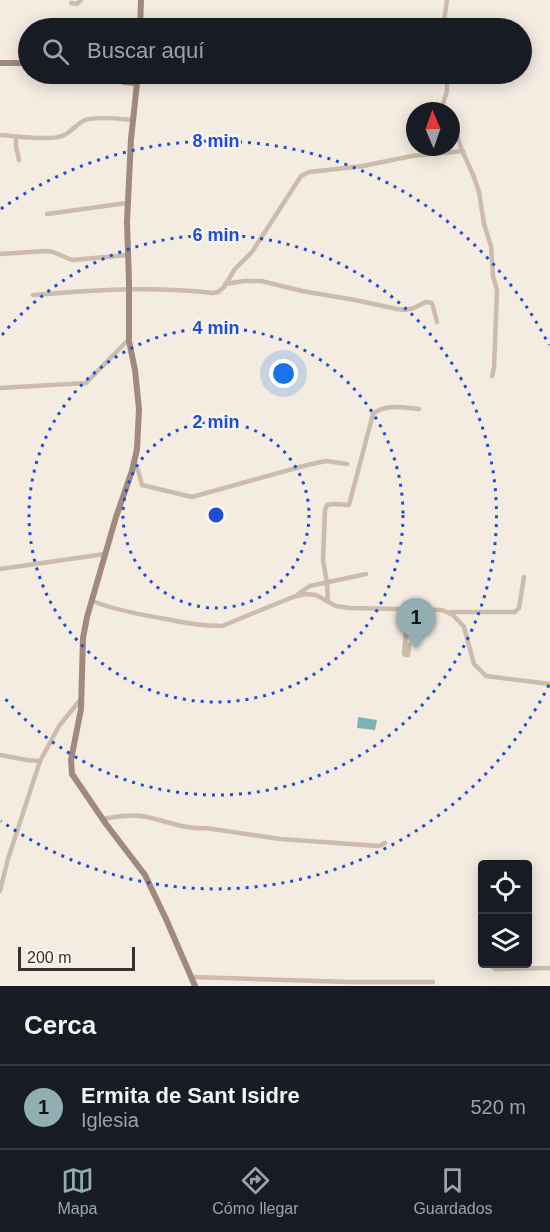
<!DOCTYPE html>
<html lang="es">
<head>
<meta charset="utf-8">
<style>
  body { margin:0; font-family:Arial,sans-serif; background:#20242c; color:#f1f3f6 }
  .controls { position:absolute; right:18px; bottom:18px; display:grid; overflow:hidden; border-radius:6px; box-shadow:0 3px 15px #0003 }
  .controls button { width:54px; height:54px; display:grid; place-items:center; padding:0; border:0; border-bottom:2px solid #363941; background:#171b24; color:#f1f3f6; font:30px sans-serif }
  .compass { position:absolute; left:406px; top:102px; width:54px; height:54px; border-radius:50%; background:#171b24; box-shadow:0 3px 15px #0003; rotate:358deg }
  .scale { position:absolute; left:18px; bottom:15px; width:117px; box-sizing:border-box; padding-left:6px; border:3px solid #3b302b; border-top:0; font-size:16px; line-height:21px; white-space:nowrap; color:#3b302b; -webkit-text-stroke:4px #fbf5ee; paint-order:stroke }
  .you { position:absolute; left:284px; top:374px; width:21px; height:21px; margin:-15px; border:4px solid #fff; border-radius:50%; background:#1a73e8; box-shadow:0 0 0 9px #1a73e833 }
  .badge { display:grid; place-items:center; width:39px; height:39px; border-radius:50%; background:#92aeb2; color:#111; font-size:20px; font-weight:700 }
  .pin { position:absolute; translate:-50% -50px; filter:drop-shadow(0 2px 3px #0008) }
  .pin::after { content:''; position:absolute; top:32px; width:21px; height:18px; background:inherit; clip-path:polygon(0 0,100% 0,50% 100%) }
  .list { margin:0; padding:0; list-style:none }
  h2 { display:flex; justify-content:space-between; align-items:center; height:78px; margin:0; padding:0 24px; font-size:26px }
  h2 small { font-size:20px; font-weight:400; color:#9ea1a6 }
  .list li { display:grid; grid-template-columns:39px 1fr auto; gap:18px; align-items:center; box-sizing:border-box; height:84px; padding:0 24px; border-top:2px solid #363941 }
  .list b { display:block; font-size:22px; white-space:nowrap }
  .list p { margin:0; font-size:20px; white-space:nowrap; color:#9ea1a6 }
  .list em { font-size:20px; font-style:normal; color:#9ea1a6 }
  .icon { flex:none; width:33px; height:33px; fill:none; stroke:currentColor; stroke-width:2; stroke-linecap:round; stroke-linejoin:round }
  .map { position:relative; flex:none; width:550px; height:986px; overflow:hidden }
  .search { position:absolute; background:#171b24; box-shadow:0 3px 15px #0003; left:18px; right:18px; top:18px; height:66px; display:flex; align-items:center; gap:15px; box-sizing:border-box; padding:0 21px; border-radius:33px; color:#9ea1a6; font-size:22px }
  .sheet { height:162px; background:#171b24 }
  nav { display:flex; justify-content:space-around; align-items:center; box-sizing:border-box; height:84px; border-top:2px solid #363941; background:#171b24; font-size:16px; color:#9ea1a6 }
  nav a { display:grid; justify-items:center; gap:3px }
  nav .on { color:#92aeb2 }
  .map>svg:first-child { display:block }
</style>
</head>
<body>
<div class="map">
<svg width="550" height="986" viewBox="0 0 550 986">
  <rect width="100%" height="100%" fill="#f4ebe1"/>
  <!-- water -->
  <polygon fill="#7fb0b2" points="358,717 377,720 375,730 357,728"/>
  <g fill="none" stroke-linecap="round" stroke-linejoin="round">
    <!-- minor -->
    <g stroke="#cdbbac" stroke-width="4.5">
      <polyline points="71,3 77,4 81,0"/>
      <polyline points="443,28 447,0"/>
      <polyline points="444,111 443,104 447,91 447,74"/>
      <polyline points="451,122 457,135 461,148 474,177 479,192 484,224 491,246 493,276 497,290 494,368 492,376"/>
      <path d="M0,135c14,1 50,6 62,1 9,-3 15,-13 23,-16 10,-4 36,-1 48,0"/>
      <polyline points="16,136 16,146 19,160"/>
      <polyline points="47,214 127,203"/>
      <polyline points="0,254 46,251 53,252 72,260 128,255"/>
      <polyline points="225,284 244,281 261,281 302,291 355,300 397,309 405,310 414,308 426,302 432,303 437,322"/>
      <path d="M33,295c60,-5 120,-9 179,-2l6,-1 6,-5 11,-18 17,-17 49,-76 8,-4 54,-6 49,-10 51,-5"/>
      <polyline points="0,388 86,383 129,339"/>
      <polyline points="133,467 138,470 142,485 192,497 307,465 326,461 347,464"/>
      <polyline points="0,569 105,554"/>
      <polyline points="298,594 310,586 366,574"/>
      <path d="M92,601c24,9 49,14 74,18 18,4 37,7 56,7l71,-29 13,-3 10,1 20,11 14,2 92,2 11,5 11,12 10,37 12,12 64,8"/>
      <path d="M328,602l-1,-19 -4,-23 2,-50 2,-5 6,-1 16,1 24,-91c13,-11 30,-6 46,-5"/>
      <polyline points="450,612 515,612 519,608 524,577"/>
      <polyline points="405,645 409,645 408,655 405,655 404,653 408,609"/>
      <polyline points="0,755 27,760 40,761"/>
      <path d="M103,819c13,-2 25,-5 38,-3 22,3 42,14 65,12l74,11 99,7 6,-3"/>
      <polyline points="0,891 8,859 40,761 59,726 81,699"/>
      <polyline points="480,928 482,937"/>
      <polyline points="490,964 495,969 550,968"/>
      <polyline points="192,977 350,982 433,982"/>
    </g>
    <!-- secondary -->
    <g stroke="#a18a7d" stroke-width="6">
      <polyline points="140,28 141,0"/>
      <polyline points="0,63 28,63"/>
      <polyline points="92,74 125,82 137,83"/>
      <polyline points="138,74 131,139 127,222 129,281 129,341 135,370 139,409 137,449 132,471 116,517 87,617 83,638 81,709 71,760 72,774 106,824 145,875 166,919 195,986"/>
    </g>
  </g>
  <!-- distance rings -->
  <g fill="none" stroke="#1d4ed8" stroke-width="3" stroke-dasharray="3 6">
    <circle cx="216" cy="515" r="93"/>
    <circle cx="216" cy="515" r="187"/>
    <path d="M2 335A280 280 0 1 1 2 695"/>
    <path d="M549 685A374 374 0 0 1 1 821M1 209A374 374 0 0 1 549 345"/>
  </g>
  <circle cx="216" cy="515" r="9" fill="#1d4ed8" stroke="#fbf5ee" stroke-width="3"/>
  <g font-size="18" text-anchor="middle" font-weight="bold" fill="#1d4ed8" stroke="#fbf5ee" stroke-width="5" stroke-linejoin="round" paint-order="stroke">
    <text x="216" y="147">8 min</text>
    <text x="216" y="241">6 min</text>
    <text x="216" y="334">4 min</text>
    <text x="216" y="428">2 min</text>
  </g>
</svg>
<div class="controls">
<button><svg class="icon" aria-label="locate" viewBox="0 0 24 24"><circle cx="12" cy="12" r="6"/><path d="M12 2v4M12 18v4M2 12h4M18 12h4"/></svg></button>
<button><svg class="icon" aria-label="layers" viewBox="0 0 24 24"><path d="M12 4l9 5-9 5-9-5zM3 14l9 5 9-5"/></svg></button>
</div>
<svg class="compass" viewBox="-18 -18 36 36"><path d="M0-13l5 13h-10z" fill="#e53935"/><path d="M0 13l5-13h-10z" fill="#9ea1a6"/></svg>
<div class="scale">200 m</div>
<div class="you"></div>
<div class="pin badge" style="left:416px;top:648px">1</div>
<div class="search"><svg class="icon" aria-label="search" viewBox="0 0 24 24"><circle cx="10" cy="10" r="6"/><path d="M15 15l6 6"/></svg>Buscar aquí</div>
</div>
<section class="sheet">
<h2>Cerca<small></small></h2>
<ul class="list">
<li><span class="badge">1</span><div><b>Ermita de Sant Isidre</b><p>Iglesia</p></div><em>520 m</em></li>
</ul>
</section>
<nav>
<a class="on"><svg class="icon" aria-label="map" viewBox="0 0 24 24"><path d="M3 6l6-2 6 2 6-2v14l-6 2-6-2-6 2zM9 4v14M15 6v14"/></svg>Mapa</a>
<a><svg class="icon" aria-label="directions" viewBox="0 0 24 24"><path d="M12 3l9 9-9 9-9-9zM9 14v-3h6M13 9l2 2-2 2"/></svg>Cómo llegar</a>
<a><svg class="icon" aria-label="saved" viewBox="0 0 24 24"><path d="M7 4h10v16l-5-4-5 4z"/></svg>Guardados</a>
</nav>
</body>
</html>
